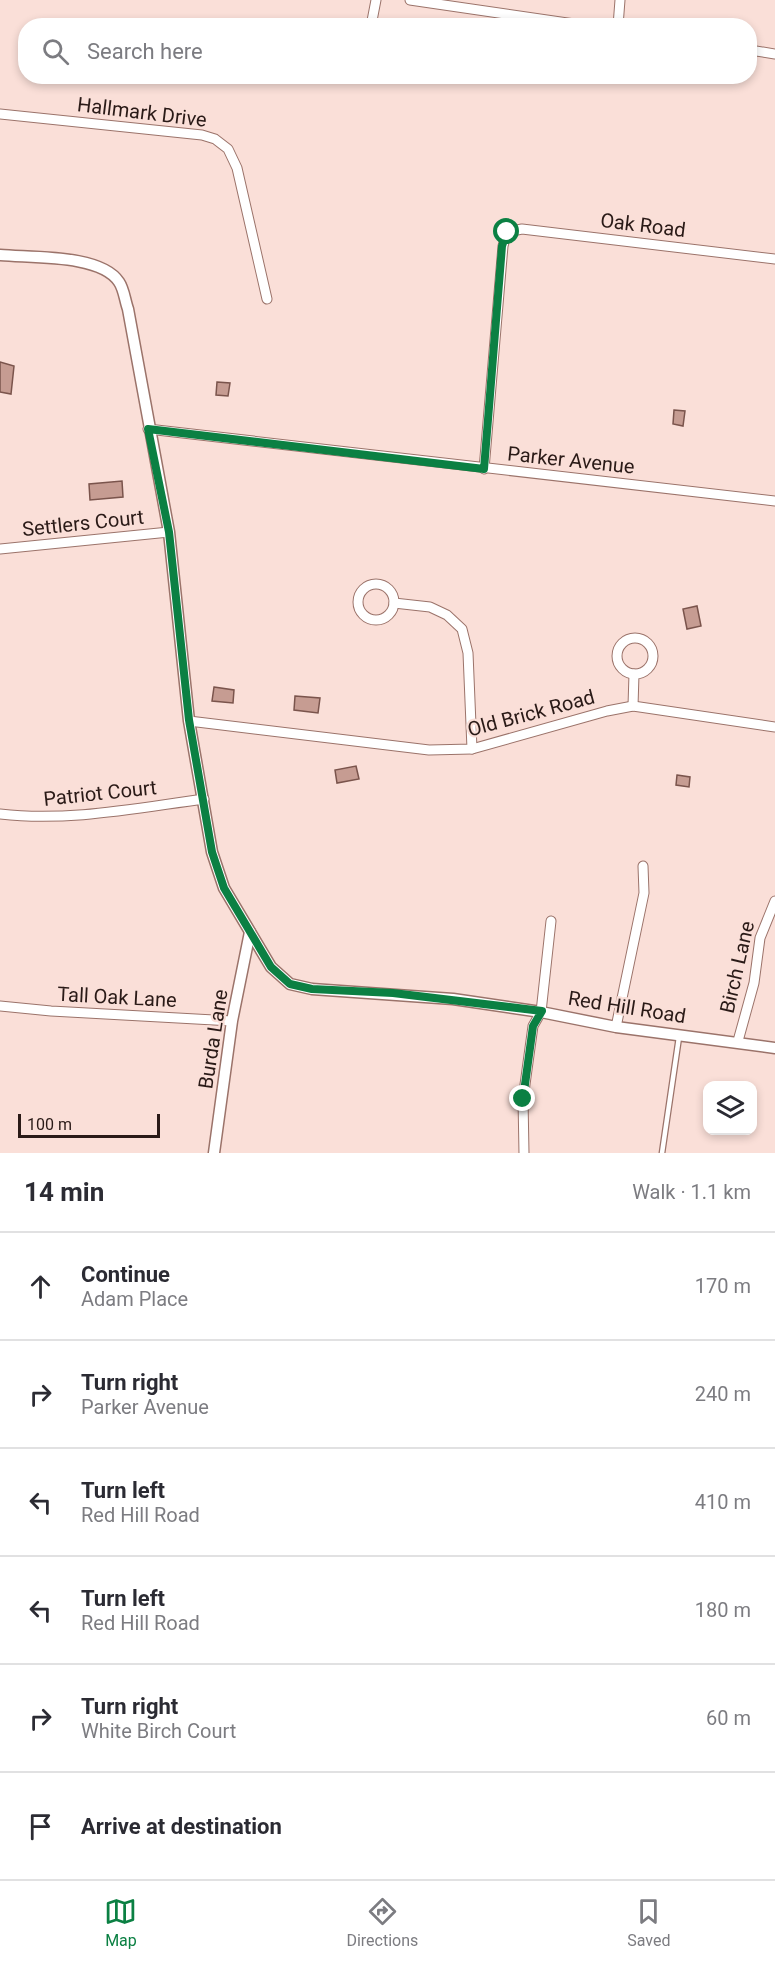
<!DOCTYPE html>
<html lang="en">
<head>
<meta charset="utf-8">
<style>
  body { margin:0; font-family:Roboto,sans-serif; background:#f7f7f7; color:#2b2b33 }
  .controls { position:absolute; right:18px; bottom:18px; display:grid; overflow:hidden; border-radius:12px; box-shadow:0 3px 9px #0003 }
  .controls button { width:54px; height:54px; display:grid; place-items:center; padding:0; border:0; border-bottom:2px solid #e1e1e2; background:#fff; color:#2b2b33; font:30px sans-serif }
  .scale { position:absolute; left:18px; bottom:15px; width:142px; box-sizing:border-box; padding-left:6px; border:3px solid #2a1a17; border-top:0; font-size:16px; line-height:21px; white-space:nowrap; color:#2a1a17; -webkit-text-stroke:4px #fadfd8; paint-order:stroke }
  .stop { position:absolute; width:18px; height:18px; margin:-14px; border:4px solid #0b8043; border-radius:50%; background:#fff }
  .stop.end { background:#0b8043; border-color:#fff; box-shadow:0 2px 6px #0008 }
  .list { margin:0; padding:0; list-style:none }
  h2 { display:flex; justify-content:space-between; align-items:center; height:78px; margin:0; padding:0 24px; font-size:26px }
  h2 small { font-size:20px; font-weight:400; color:#7c7c81 }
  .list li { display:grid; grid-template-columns:39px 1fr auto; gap:18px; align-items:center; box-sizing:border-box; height:108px; padding:0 24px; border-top:2px solid #e1e1e2 }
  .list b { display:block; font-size:22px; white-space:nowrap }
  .list p { margin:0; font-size:20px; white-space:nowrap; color:#7c7c81 }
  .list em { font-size:20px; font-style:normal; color:#7c7c81 }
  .icon { flex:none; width:33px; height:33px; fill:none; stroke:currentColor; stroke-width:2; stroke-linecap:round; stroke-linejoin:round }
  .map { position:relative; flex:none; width:775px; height:1153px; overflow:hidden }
  .search { position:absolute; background:#fff; box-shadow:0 3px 9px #0003; left:18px; right:18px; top:18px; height:66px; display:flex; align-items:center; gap:15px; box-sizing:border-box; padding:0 21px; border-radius:24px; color:#7c7c81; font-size:22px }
  .sheet { height:726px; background:#fff }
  nav { display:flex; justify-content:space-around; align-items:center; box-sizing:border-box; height:84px; border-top:2px solid #e1e1e2; background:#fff; font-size:16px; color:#7c7c81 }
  nav a { display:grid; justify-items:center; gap:3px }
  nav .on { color:#0b8043 }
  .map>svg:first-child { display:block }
</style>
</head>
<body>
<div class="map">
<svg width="775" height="1153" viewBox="0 0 775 1153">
  <rect width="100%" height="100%" fill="#fadfd8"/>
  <!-- building -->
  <g fill="#c69c92" stroke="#7a544c" stroke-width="1.5">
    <polygon points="0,362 14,366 11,394 0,392"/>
    <polygon points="217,382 230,383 228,396 216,395"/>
    <polygon points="674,410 685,411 683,426 673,424"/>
    <polygon points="122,481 123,497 90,500 89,484"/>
    <polygon points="697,606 701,626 687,629 683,609"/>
    <polygon points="214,687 234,690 233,703 212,701"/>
    <polygon points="295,696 320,698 318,713 294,710"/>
    <polygon points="356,766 359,779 337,783 335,770"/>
    <polygon points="677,775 690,777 689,787 676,785"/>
  </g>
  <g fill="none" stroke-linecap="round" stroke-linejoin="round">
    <!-- service casing -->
    <g stroke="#9b736a" stroke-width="7">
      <polyline id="service" points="662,1153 679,1037"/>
    </g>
    <!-- minor casing -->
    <g stroke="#9b736a" stroke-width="11">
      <g id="minor">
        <polyline points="410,0 588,26"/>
        <polyline points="371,26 376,0"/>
        <polyline points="618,26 620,0"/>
        <polyline points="750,50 775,54"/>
        <polyline points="0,114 202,135 215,139 228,149 237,168 267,299"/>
        <polyline points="148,429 775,501"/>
        <polyline points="484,469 503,246 507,232 522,229 775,259"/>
        <polyline points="0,549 169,532"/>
        <circle cx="376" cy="602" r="18"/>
        <polyline points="394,603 430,607 447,615 462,629 468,653 472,749"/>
        <circle cx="635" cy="656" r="18"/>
        <polyline points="633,706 634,674"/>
        <polyline points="189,721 429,750 472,749 607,711 633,706 775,727"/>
        <path d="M0,814c68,8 136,-6 204,-15"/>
        <polyline points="0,1006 51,1011 232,1021"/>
        <polyline points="616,1027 644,893 643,866"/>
        <polyline points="738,1041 754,983 760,938 775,901"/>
        <polyline points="524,1153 523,1099 533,1026 541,1012 551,921"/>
      </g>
    </g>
    <!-- tertiary casing -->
    <g stroke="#9b736a" stroke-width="13">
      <g id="tertiary">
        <path d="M0,255c31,3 101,-1 119,27 5,7 6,19 9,27l41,223 20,189 23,131 12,36 47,79 19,17 22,5 141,10 88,13 75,15 159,21"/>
        <polyline points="214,1153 232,1021 250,932"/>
      </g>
    </g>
    <!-- service -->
    <use href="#service" stroke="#fff" stroke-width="4.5"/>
    <!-- minor -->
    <use href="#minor" stroke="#fff" stroke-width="9"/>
    <!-- tertiary -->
    <use href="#tertiary" stroke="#fff" stroke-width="10"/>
  </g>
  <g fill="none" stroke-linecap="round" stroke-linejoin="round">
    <!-- route -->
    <polyline stroke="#0b8043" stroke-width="8" points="507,232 502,246 484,469 148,429 169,532 189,720 212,852 224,888 271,967 290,984 312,989 393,993 542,1011 533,1026 523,1099"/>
  </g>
  <g text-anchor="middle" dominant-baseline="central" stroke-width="4.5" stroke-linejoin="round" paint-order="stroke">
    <!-- street labels -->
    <g font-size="20" fill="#2a1a17" stroke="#fadfd8">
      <text transform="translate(142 112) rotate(7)">Hallmark Drive</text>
      <text transform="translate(643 225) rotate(7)">Oak Road</text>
      <text transform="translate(571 460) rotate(6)">Parker Avenue</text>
      <text transform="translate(83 523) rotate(-6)">Settlers Court</text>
      <text transform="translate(531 713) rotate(-15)">Old Brick Road</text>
      <text transform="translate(100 793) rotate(-6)">Patriot Court</text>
      <text transform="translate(737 967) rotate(-77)">Birch Lane</text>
      <text transform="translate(117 997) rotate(3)">Tall Oak Lane</text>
      <text transform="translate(627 1007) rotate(9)">Red Hill Road</text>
      <text transform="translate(213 1039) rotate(-81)">Burda Lane</text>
    </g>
  </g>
</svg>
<div class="controls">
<button><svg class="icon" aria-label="layers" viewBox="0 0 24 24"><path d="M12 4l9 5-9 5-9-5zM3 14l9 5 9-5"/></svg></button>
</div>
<div class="scale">100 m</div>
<div class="stop" style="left:507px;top:232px"></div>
<div class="stop end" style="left:523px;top:1099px"></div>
<div class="search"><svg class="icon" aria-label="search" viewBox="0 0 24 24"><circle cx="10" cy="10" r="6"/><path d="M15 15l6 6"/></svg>Search here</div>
</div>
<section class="sheet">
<h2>14 min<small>Walk · 1.1 km</small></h2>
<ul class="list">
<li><svg class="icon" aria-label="ahead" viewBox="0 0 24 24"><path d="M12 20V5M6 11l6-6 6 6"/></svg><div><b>Continue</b><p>Adam Place</p></div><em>170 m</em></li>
<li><svg class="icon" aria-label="right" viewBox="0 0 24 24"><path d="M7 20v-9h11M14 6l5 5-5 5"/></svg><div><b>Turn right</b><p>Parker Avenue</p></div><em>240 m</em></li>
<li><svg class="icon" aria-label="left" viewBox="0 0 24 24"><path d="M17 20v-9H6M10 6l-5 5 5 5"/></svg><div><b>Turn left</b><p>Red Hill Road</p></div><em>410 m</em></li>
<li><svg class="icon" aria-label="left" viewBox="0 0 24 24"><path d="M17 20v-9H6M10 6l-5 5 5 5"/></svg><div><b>Turn left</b><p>Red Hill Road</p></div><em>180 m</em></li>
<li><svg class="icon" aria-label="right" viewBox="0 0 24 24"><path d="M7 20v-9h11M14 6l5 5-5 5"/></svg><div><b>Turn right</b><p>White Birch Court</p></div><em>60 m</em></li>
<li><svg class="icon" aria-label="arrive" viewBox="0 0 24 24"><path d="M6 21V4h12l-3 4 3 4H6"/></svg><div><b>Arrive at destination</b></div></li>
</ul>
</section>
<nav>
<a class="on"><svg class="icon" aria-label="map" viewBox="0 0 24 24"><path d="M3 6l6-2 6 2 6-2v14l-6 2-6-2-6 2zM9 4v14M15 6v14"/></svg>Map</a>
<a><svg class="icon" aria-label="directions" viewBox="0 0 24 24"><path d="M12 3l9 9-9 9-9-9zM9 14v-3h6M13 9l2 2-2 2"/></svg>Directions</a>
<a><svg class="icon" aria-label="saved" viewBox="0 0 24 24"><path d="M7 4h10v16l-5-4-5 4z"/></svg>Saved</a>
</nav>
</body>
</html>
